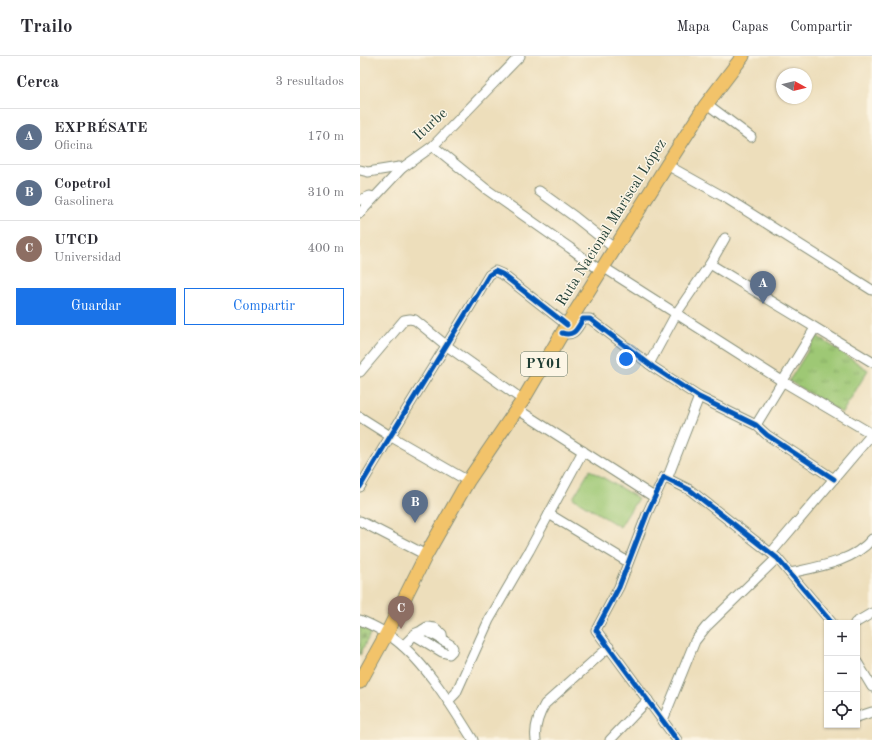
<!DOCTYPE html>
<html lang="es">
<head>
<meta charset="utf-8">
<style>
  body { margin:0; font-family:"Old Standard TT",serif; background:#f7f7f7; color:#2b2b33 }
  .controls { position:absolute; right:12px; bottom:12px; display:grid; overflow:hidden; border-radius:0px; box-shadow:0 1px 3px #0004 }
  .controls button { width:36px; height:36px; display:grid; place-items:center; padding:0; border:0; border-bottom:1px solid #e1e1e2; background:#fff; color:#2b2b33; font:20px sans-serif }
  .compass { position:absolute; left:416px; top:12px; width:36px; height:36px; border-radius:50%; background:#fff; box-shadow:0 1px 3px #0004; rotate:98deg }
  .you { position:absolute; left:266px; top:303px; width:14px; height:14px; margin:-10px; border:3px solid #fff; border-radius:50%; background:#1a73e8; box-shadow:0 0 0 6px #1a73e833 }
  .badge { display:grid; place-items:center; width:26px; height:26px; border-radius:50%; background:#1a73e8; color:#fff; font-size:13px; font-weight:700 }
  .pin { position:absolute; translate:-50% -33px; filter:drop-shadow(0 1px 2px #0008) }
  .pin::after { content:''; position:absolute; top:21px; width:14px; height:12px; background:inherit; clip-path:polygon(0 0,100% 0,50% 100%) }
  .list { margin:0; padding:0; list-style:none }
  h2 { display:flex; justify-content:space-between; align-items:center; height:52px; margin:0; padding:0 16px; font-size:17px }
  h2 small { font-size:13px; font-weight:400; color:#7c7c81 }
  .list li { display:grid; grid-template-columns:26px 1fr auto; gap:12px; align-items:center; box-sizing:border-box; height:56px; padding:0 16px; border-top:1px solid #e1e1e2 }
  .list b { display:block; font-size:15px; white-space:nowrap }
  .list p { margin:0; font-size:13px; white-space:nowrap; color:#7c7c81 }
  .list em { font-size:13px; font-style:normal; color:#7c7c81 }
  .actions { display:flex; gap:8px; padding:12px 16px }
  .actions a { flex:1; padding:9px 0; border:1px solid #1a73e8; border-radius:0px; text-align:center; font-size:14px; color:#1a73e8 }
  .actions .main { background:#1a73e8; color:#fff }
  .icon { flex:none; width:22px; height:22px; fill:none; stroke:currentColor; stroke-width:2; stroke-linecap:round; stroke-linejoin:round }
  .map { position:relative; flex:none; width:512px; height:684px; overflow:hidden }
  header { display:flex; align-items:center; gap:24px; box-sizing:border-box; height:56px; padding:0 20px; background:#fff; border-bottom:1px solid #e1e1e2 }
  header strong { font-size:19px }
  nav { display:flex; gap:22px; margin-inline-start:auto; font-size:14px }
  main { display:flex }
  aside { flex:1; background:#fff }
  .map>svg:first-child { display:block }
</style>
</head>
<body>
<header>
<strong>Trailo</strong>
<nav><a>Mapa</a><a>Capas</a><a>Compartir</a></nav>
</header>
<main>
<aside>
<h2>Cerca<small>3 resultados</small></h2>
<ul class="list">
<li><span class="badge" style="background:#5c6f8a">A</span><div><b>EXPRÉSATE</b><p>Oficina</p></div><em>170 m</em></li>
<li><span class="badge" style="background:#5c6f8a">B</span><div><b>Copetrol</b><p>Gasolinera</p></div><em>310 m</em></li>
<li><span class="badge" style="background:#8d6e63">C</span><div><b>UTCD</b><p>Universidad</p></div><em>400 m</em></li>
</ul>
<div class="actions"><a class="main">Guardar</a><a>Compartir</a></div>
</aside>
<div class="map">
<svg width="512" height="684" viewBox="0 0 512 684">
  <defs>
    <pattern id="grass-tufts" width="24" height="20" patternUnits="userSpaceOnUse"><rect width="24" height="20" fill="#9ec874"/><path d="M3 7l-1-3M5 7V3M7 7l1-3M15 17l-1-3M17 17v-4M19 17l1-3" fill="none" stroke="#80a460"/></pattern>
    <pattern id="cemetery-stones" width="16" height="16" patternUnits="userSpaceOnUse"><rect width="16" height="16" fill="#9ec874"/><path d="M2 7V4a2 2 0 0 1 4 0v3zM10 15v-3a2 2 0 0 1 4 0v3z" fill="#80a460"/></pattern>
  </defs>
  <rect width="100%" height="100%" fill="#fcf5e5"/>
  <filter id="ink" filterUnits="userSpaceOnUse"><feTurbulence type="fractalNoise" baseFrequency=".025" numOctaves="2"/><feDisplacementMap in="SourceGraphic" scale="8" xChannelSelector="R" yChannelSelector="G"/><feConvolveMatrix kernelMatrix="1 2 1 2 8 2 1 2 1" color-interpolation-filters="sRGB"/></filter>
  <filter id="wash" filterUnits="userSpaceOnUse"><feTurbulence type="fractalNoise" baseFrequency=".012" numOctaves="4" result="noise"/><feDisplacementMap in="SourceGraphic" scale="16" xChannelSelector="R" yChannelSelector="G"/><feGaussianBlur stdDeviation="0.9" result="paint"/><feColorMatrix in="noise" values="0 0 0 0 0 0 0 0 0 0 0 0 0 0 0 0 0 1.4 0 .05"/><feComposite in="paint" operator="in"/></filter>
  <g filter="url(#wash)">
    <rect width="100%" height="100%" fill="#eddebb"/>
    <!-- grass -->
    <polygon fill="url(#grass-tufts)" stroke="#5e8254" points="457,280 508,314 482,357 429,325"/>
    <!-- cemetery -->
    <polygon fill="url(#cemetery-stones)" stroke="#5e8254" points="0,567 12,574 0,599"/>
    <!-- garden -->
    <polygon fill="#9ec874" stroke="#5e8254" points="230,414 278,442 260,471 213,442"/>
  </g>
  <g filter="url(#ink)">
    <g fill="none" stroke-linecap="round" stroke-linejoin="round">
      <!-- minor casing -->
      <g stroke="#868e78" stroke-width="11">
        <g id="minor">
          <polyline points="347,48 391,81"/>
          <polyline points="73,90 126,133 210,192 241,215"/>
          <polyline points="307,109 366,142 512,234"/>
          <polyline points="0,114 8,116 39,111 42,112"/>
          <polyline points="179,135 215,161 254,192"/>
          <polyline points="0,144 10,140 14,141"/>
          <polyline points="0,157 42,112 73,90 160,0"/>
          <polyline points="350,208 512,306"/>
          <polyline points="243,211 422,325 512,378"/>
          <path d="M202,277c13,4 15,-5 21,-14h7l63,48 46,30 57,28 11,10 67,44"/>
          <polyline points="289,308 316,258 350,208 365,182"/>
          <polyline points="0,316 44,264 50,263 55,264 87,290 163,344"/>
          <polyline points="157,353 294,441"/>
          <polyline points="0,361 30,380 108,425"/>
          <polyline points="396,369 455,272"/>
          <polyline points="307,423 339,341"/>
          <path d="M0,431c42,-72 87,-141 129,-212l6,-4 7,3 65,51"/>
          <polyline points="189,458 268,506"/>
          <polyline points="0,465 66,499"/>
          <polyline points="411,497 512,378"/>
          <path d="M430,517c27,-6 63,-11 82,-34"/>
          <path d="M0,564c9,4 19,8 27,14 34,21 65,72 86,106"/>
          <polyline points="495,567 512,557"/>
          <polyline points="62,574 67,571 75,572 82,578 83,585"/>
          <path d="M43,590l13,-13c11,-6 26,7 35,12l2,3 -1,3 -3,3 -7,-2 -28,-17"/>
          <polyline points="497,606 512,631"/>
          <polyline points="88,645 96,637 129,564 169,495 223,395"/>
          <polyline points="497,661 512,656"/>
          <polyline points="303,664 335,585 346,571 417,502"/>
          <path d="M176,684c-2,-13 2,-24 9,-36l64,-57"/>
          <polyline points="250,684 288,644"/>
          <polyline points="317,684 236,574 259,531 287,458 304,421 330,434 417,502 472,567"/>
        </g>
      </g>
      <!-- highway casing -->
      <g stroke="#868e78" stroke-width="15">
        <polyline id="highway" points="0,626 27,577 66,499 108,425 163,344 207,269 307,109 345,50 383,0"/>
      </g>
      <!-- minor -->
      <use href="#minor" stroke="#fff" stroke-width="9"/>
      <!-- highway -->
      <use href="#highway" stroke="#f2c36a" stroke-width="13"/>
      <!-- cycleway casing -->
      <g stroke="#fcf5e5" stroke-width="8">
        <g id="cycleway">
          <path d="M202,277c13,4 15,-5 21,-14h7l63,48 46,30 57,28 11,10 67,44"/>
          <path d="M0,431c42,-72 87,-141 129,-212l6,-4 7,3 65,51"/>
          <polyline points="317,684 236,574 259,531 287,458 304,421 330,434 417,502 472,567"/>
        </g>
      </g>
      <!-- cycleway -->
      <use href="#cycleway" stroke="#0057b8" stroke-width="5"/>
    </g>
  </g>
  <g text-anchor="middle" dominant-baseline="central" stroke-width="3" stroke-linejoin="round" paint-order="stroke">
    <!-- shield labels -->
    <rect fill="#fcf5e5" stroke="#617469" stroke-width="1" x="161" y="296" width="46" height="24" rx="3"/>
    <g font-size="14" font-weight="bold" fill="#1f3d34">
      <text x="184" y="308">PY01</text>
    </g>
    <!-- street labels -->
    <g font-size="15" fill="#1f3d34" stroke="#fcf5e5">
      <text transform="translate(71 69) rotate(-43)">Iturbe</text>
      <text transform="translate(252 167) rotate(-58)">Ruta Nacional Mariscal López</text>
    </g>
  </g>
</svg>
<div class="controls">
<button>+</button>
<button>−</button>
<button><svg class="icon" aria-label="locate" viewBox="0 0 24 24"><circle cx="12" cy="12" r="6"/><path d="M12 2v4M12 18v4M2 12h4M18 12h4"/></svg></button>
</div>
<svg class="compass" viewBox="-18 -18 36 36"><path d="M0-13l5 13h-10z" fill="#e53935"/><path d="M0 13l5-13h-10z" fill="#7c7c81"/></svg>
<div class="you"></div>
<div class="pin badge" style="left:403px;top:248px;background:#5c6f8a">A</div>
<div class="pin badge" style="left:55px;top:467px;background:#5c6f8a">B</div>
<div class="pin badge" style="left:41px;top:573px;background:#8d6e63">C</div>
</div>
</main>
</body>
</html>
